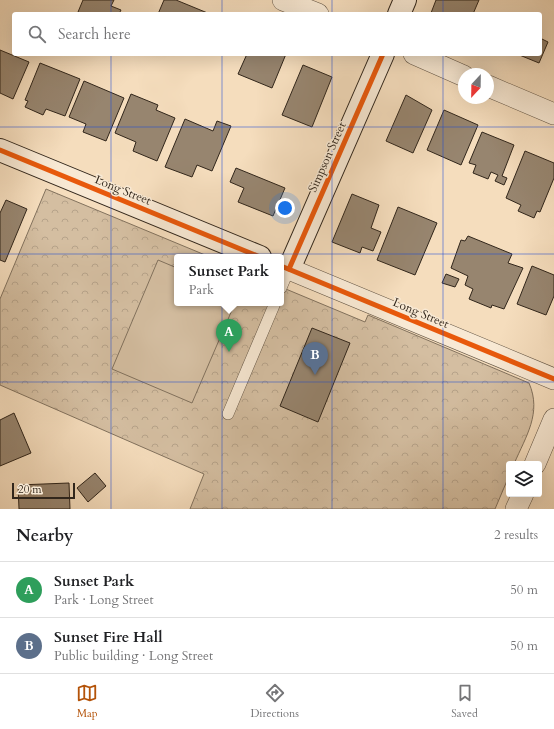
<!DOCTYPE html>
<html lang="en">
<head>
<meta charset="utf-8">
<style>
  body { margin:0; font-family:Cardo,serif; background:#f6f6f6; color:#202124 }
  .controls { position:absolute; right:12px; bottom:12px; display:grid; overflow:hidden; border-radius:4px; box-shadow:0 4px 16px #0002 }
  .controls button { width:36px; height:36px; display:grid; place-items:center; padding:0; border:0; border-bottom:1px solid #e0e0e0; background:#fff; color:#202124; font:20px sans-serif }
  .compass { position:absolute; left:458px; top:68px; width:36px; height:36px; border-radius:50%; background:#fff; box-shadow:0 4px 16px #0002; rotate:202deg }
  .scale { position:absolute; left:12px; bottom:10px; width:63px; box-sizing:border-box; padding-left:4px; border:2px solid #31261b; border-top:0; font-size:11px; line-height:14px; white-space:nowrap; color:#31261b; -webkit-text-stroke:3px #f8e9d4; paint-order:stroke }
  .you { position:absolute; left:285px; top:208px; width:14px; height:14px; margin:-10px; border:3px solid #fff; border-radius:50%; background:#1a73e8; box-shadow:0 0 0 6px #1a73e833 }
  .badge { display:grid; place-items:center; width:26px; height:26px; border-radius:50%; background:#b45309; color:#fff; font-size:13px; font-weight:700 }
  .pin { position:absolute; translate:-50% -33px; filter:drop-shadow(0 1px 2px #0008) }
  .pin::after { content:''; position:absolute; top:21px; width:14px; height:12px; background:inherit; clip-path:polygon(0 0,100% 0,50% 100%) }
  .popup { position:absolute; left:174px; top:254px; width:110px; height:52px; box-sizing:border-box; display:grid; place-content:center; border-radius:4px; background:#fff; filter:drop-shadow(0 1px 3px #0005); font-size:13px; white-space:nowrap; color:#757577 }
  .popup b { font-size:15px; color:#202124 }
  .popup::after { content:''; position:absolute; left:50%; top:100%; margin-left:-8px; border:8px solid transparent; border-top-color:#fff }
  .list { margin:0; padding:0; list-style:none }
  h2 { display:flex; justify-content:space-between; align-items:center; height:52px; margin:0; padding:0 16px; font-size:17px }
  h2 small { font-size:13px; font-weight:400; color:#757577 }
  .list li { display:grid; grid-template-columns:26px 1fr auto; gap:12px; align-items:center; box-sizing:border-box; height:56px; padding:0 16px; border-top:1px solid #e0e0e0 }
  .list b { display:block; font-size:15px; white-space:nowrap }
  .list p { margin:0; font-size:13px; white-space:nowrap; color:#757577 }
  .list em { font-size:13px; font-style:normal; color:#757577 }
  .icon { flex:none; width:22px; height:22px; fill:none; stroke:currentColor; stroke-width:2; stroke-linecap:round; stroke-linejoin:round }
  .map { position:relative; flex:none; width:554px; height:509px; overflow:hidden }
  .search { position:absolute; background:#fff; box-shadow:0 4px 16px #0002; left:12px; right:12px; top:12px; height:44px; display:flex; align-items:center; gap:10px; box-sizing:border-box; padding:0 14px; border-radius:4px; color:#757577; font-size:15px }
  .sheet { height:164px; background:#fff }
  nav { display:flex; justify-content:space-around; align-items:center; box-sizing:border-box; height:56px; border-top:1px solid #e0e0e0; background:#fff; font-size:11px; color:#757577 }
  nav a { display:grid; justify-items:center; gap:2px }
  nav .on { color:#b45309 }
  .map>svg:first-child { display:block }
</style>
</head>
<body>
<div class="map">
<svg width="554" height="509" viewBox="0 0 554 509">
  <defs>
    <pattern id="park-crowns" width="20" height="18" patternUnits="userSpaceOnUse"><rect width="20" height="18" fill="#d4bea1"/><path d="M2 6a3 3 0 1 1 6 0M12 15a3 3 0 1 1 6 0" fill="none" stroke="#b6a38a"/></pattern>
  </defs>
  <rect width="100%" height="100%" fill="#f5ddbd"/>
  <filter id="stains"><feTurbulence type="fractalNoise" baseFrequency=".005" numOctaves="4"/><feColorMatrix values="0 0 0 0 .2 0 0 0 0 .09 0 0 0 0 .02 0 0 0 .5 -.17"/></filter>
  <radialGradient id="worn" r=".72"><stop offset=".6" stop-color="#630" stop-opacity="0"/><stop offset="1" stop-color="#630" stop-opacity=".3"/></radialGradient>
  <!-- park -->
  <path fill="url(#park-crowns)" stroke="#82725e" d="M46,189l164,68h-33v46h104v-16l84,35 3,-7 161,68c13,30 -3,53 -15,81h-5v12l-14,33h-305l14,-35 -204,-89v-86z"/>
  <!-- garden -->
  <polygon fill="#d4bea1" stroke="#82725e" points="158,260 177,268 177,303 235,303 192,403 112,369"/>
  <!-- building -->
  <g fill="#97856f" stroke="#31261b">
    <polygon points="83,0 114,0 111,6 121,10 119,14 84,14 78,12"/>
    <polygon points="164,0 176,0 210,14 158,14"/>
    <polygon points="436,0 479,0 473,14 433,14 431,13"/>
    <polygon points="540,38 548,42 539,63 517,54 540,54"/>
    <polygon points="0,50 29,62 13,99 0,93"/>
    <polygon points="247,54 286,54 272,88 238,74"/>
    <polygon points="40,63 80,79 65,116 46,109 43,115 25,107 28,101 25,100"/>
    <polygon points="303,65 332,77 312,127 282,115"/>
    <polygon points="84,81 124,98 106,141 83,132 86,124 69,117"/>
    <polygon points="131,94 158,105 156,110 175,118 157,161 133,151 136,142 115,133"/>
    <polygon points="406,95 432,110 413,153 386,141"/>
    <polygon points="444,110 478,125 461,165 427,150"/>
    <polygon points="185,119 213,131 217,121 231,126 212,171 197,165 192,177 165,167"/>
    <polygon points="482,132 514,145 502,176 507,178 504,185 495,181 498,175 491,172 488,179 473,173 476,165 469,163"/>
    <polygon points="525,151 554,163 554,178 540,212 537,211 534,218 518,211 521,205 506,198"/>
    <polygon points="236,168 285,188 273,216 238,202 244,188 230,182"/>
    <polygon points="352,194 379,205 371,228 381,232 373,251 362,247 360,253 332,242"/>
    <polygon points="6,200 27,209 5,262 0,260 0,213"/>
    <polygon points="398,207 437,223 415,275 377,260"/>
    <polygon points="468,236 512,254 508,263 523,268 504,309 492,305 491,308 469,299 473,289 465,285 468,276 451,268 461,240 465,241"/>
    <polygon points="532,266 554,275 554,296 546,315 517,304"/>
    <polygon points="446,274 459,279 455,287 442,283"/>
    <polygon points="312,328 350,343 318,422 280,406"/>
    <polygon points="14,413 31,453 0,466 0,420"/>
    <polygon points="95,473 106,486 88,502 77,488"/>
    <polygon points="69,483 70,509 19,509 18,485"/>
  </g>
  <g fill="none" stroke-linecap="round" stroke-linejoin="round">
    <!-- lane casing -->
    <g stroke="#625444" stroke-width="12">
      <g id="lane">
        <polyline points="281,288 289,269"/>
        <polyline points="228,414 275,303"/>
      </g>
    </g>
    <!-- street casing -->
    <g stroke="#625444" stroke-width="22">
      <g id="street">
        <polyline points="283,0 318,14"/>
        <polyline points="414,54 464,76"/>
        <polyline points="488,86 554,114"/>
        <polyline points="289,269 554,379"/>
        <polyline points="535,464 554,419"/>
        <polyline points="516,509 523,494"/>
      </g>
    </g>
    <!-- secondary casing -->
    <g stroke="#31261b" stroke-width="24">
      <g id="secondary">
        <polyline points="399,14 405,0"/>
        <polyline points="0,150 260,257"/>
        <polyline points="281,266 289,269 383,54"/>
      </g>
    </g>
    <!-- lane -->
    <use href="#lane" stroke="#f8e9d4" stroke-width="11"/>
    <!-- street -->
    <use href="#street" stroke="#f8e9d4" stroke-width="21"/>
    <!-- secondary -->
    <use href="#secondary" stroke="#f8e9d4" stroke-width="22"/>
    <!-- cycleway casing -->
    <g stroke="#f8e9d4" stroke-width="8">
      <g id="cycleway">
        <polyline points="0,150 260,257"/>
        <polyline points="281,266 554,379"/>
        <polyline points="289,269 383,54"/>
      </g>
    </g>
    <!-- cycleway -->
    <use href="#cycleway" stroke="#e8590c" stroke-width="5"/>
  </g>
  <!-- grid -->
  <path fill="none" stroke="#1d4ed8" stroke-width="1" stroke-opacity="0.55" d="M111,0v14M222,0v14M332,0v14M443,0v14M111,54v455M222,54v455M332,54v455M443,54v455M0,127h554M0,254h554M0,382h554"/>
  <g text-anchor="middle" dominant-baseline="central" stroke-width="3" stroke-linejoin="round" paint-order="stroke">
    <!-- street labels -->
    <g font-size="12" fill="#31261b" stroke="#f8e9d4">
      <text transform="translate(327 157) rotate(-66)">Simpson Street</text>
      <text transform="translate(123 190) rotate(22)">Long Street</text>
      <text transform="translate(421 313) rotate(23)">Long Street</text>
    </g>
  </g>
  <rect width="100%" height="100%" filter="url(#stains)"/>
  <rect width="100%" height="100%" fill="url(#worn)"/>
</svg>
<div class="controls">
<button><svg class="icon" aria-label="layers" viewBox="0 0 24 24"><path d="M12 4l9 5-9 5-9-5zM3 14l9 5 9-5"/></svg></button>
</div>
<svg class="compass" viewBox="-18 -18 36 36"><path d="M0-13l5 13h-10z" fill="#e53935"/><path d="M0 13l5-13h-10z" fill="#757577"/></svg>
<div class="scale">20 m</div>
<div class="you"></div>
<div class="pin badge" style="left:229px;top:352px;background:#2e9e5b">A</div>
<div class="popup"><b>Sunset Park</b>Park</div>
<div class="pin badge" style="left:315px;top:375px;background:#5c6f8a">B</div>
<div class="search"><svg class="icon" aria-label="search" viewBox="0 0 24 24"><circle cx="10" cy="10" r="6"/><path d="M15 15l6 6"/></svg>Search here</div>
</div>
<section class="sheet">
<h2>Nearby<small>2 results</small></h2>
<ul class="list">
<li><span class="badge" style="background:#2e9e5b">A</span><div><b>Sunset Park</b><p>Park · Long Street</p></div><em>50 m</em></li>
<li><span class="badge" style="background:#5c6f8a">B</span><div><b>Sunset Fire Hall</b><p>Public building · Long Street</p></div><em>50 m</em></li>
</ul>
</section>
<nav>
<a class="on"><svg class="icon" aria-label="map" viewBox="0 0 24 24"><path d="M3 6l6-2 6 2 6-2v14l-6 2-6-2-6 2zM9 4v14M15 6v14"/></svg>Map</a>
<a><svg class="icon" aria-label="directions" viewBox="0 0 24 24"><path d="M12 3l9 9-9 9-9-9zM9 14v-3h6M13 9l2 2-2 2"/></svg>Directions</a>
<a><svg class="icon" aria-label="saved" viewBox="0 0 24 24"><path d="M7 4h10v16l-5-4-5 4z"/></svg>Saved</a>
</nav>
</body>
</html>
